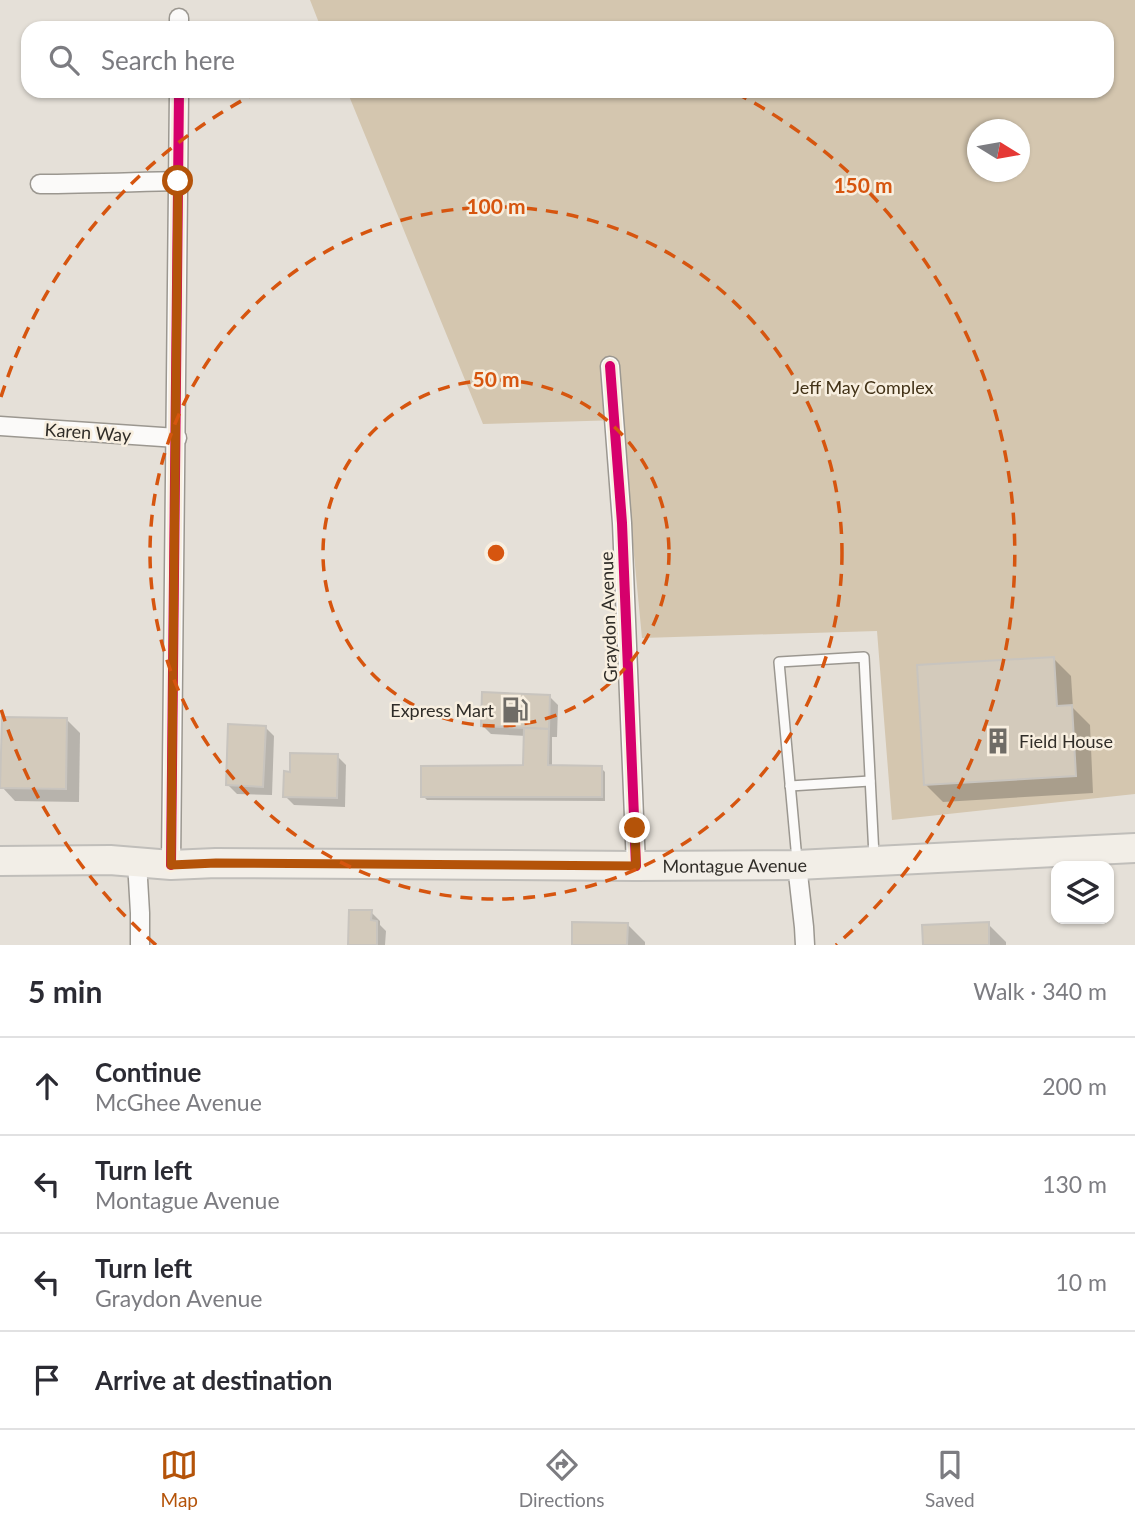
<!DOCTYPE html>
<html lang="en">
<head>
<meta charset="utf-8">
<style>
  body { margin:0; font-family:Lato,sans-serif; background:#f2f2f3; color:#2b2b33 }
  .controls { position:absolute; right:21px; bottom:21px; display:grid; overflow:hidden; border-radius:14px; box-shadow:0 2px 5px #0004 }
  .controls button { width:63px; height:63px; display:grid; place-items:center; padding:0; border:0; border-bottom:2px solid #e1e1e2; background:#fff; color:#2b2b33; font:35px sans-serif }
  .compass { position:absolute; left:967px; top:119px; width:63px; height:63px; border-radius:50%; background:#fff; box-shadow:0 2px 5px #0004; rotate:101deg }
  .stop { position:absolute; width:21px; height:21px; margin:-16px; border:5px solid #b45309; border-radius:50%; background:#fff }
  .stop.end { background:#b45309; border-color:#fff; box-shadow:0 2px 7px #0008 }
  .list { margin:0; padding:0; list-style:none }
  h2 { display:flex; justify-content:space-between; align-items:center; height:91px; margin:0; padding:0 28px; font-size:30px }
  h2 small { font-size:23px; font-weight:400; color:#7c7c81 }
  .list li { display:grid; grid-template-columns:46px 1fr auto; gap:21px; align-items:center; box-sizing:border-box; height:98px; padding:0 28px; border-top:2px solid #e1e1e2 }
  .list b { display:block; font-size:26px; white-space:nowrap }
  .list p { margin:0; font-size:23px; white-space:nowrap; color:#7c7c81 }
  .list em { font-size:23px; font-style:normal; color:#7c7c81 }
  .icon { flex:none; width:38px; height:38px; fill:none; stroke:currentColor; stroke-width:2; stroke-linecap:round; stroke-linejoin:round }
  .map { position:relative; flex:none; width:1135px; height:945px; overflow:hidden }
  .search { position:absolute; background:#fff; box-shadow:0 2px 5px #0004; left:21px; right:21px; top:21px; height:77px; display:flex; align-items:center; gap:18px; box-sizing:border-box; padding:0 24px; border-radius:21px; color:#7c7c81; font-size:26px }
  .sheet { height:483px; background:#fff }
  nav { display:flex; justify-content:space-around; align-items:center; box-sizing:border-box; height:98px; border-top:2px solid #e1e1e2; background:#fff; font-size:19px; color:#7c7c81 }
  nav a { display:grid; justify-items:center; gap:4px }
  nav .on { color:#b45309 }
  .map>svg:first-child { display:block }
</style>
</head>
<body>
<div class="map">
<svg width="1135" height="945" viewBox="0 0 1135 945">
  <rect width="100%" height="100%" fill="#e5e0d8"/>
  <!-- green -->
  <path fill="#d4c6af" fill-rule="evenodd" d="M310,0h825v794l-243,26 -15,-189 -235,7 -21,-218 -138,4 -136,-333h760v-63h-786zM978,130h42v42h-42z"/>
  <!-- shadow -->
  <g fill="#0003">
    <polygon points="1053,658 1071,676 1073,708 1090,725 1093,793 943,802 925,784"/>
    <polygon points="549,696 558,705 557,737 552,737 552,767 601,768 605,772 605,801 427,800 423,796 525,767 526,736 491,734 482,725"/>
    <polygon points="67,720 80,733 79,802 15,801 2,787"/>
    <polygon points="265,727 274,736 272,795 237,794 228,785"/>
    <polygon points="337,756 346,765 345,807 294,805 285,796 292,773"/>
    <polygon points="371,912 380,921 380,925 386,931 385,945 350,945"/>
    <polygon points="627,924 645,942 645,945 574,945"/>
    <polygon points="988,924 1006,942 1006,945 925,945"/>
  </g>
  <!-- building -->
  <g fill="#d3cabb" stroke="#c8c4be" stroke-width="2">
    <polygon points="1054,657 1057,706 1072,705 1076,776 924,785 917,665"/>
    <polygon points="482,692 550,695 549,729 481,726"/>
    <polygon points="2,717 67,718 66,789 0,788"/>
    <polygon points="228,724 266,726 263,787 226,785"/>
    <polygon points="524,728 549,729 548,765 602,766 602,797 421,797 421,766 523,765"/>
    <polygon points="290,753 338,754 337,798 283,797 284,771 290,772"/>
    <polygon points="349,910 372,910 371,920 377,921 377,945 348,945"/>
    <polygon points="572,922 628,923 627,945 572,945"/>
    <polygon points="989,922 989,945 923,945 922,925"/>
  </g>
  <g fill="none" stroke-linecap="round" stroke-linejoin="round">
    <!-- lane casing -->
    <g stroke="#9b9790" stroke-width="12">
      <g id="lane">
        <polyline points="790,786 870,781"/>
        <polyline points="797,860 779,662 864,657 874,856"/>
      </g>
    </g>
    <!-- street casing -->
    <g stroke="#9b9790" stroke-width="21">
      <g id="street">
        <polyline points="179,28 179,18"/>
        <path d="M40,184c46,0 92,-2 138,-3"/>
        <polyline points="610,366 622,523 636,866"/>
        <polyline points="0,426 177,438"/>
        <polyline points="137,862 140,913 140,945"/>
        <polyline points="171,865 179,91"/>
        <polyline points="797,865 804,927 805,945"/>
      </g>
    </g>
    <!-- primary casing -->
    <g stroke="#c0beba" stroke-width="32">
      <g id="primary">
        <path id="s1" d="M0,861l110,-1 61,5 45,-2 420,3 161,-1 338,-17"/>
      </g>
    </g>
    <!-- lane -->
    <use href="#lane" stroke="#fbfaf9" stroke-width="9"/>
    <!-- street -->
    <use href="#street" stroke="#fbfaf9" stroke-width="18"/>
    <!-- primary -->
    <use href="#primary" stroke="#f2eee7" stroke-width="28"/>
    <!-- cycleway casing -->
    <g stroke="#f8efe0" stroke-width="15">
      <g id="cycleway">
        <polyline points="610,366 622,523 636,866"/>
        <polyline points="171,865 179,91"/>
      </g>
    </g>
    <!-- cycleway -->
    <use href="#cycleway" stroke="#d6006c" stroke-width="10"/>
  </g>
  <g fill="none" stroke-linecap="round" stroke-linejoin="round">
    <!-- route -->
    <polyline stroke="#b45309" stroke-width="9" points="178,181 171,865 216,863 636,866 635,828"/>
  </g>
  <!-- distance rings -->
  <g fill="none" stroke="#d6550f" stroke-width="3.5" stroke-dasharray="12 9">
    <circle cx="496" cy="553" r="173"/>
    <circle cx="496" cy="553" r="346"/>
    <path d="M156 945A519 519 0 0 1 1 709M1 397A519 519 0 0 1 256 93M736 93A519 519 0 0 1 836 945"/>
  </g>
  <!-- icons -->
  <defs>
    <g id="fuel-bare" transform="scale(2.1)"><path d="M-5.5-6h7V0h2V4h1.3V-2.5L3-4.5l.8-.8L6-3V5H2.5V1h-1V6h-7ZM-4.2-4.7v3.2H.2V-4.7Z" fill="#6f6c66" stroke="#f8efe0" stroke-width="2.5" paint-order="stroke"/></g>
    <g id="building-bare" transform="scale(2.1)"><path d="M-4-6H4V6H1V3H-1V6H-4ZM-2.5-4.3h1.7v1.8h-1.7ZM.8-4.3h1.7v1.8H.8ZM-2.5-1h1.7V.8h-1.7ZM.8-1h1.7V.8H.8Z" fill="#6f6c66" stroke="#f8efe0" stroke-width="2.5" paint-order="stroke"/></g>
  </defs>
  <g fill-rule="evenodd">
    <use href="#fuel-bare" x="515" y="710"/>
    <use href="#building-bare" x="998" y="741"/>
  </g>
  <g text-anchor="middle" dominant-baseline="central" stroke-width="5" stroke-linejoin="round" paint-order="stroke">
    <!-- park labels -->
    <g font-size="18" fill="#423217" stroke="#f8efe0">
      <text x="863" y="387">Jeff May Complex</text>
    </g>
    <!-- street labels -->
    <g font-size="18" fill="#302d28" stroke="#f8efe0">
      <text transform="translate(88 432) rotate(4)">Karen Way</text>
      <text transform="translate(608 617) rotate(-92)">Graydon Avenue</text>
      <text stroke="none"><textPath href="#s1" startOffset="735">Montague Avenue</textPath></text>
    </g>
    <!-- poi labels -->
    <g font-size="18" fill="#302d28" stroke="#f8efe0" text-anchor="end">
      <text x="494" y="710">Express Mart</text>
      <text x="1019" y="741" text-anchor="start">Field House</text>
    </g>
  </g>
  <circle cx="496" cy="553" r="10" fill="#d6550f" stroke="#f8efe0" stroke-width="3.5"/>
  <g font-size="21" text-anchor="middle" font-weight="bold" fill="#d6550f" stroke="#f8efe0" stroke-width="5" stroke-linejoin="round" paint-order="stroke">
    <text x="863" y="193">150 m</text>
    <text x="496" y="214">100 m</text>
    <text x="496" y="387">50 m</text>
  </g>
</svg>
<div class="controls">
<button><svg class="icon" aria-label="layers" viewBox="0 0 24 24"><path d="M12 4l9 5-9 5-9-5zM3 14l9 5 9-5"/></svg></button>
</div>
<svg class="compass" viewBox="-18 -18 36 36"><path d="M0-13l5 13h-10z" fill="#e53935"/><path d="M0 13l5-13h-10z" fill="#7c7c81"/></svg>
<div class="stop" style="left:178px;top:181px"></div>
<div class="stop end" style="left:635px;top:828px"></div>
<div class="search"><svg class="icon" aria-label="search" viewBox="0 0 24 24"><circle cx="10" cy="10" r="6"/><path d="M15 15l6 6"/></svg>Search here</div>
</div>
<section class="sheet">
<h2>5 min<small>Walk · 340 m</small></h2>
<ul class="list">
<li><svg class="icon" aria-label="ahead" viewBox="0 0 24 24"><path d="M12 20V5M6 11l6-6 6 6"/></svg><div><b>Continue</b><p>McGhee Avenue</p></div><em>200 m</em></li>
<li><svg class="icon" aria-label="left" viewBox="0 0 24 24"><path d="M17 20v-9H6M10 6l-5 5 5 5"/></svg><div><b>Turn left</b><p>Montague Avenue</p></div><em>130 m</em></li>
<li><svg class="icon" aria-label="left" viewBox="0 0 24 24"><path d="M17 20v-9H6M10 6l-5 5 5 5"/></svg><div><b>Turn left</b><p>Graydon Avenue</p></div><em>10 m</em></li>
<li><svg class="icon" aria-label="arrive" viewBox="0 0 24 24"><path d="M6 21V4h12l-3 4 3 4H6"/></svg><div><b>Arrive at destination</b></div></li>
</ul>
</section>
<nav>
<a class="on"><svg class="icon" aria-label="map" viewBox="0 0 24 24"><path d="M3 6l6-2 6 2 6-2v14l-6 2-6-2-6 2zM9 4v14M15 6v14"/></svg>Map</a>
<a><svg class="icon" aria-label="directions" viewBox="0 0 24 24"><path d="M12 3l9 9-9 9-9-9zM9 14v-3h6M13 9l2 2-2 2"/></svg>Directions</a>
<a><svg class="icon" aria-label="saved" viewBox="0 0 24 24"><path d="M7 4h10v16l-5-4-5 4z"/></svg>Saved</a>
</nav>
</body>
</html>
